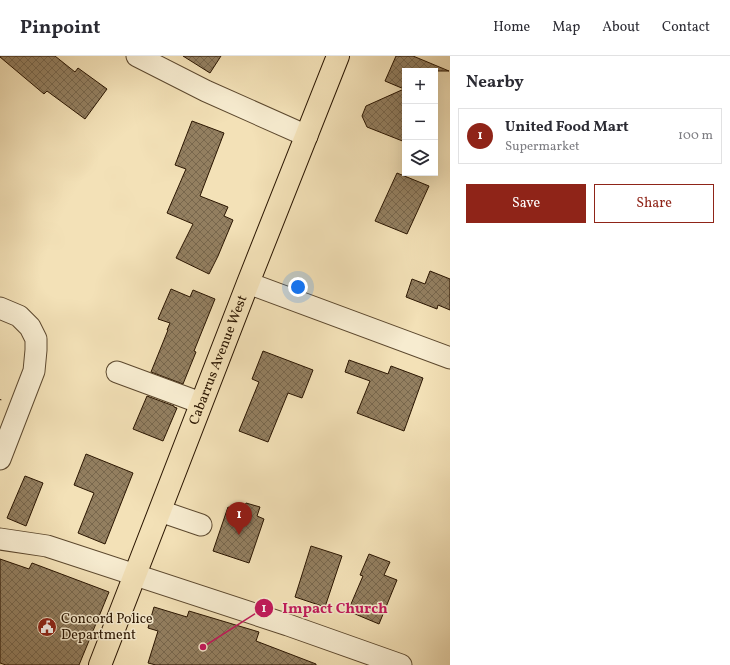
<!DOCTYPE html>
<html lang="en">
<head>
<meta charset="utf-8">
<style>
  body { margin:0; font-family:Vollkorn,serif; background:#f2f2f3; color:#2b2b33 }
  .controls { position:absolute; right:12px; top:12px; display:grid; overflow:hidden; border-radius:0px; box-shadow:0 4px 16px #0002 }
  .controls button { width:36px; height:36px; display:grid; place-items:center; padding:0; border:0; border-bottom:1px solid #e1e1e2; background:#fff; color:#2b2b33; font:20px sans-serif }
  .you { position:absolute; left:298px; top:231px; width:14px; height:14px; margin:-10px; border:3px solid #fff; border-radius:50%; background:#1a73e8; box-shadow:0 0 0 6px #1a73e833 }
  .badge { display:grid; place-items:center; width:26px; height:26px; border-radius:50%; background:#8f2418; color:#fff; font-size:13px; font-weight:700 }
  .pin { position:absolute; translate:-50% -33px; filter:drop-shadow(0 1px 2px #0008) }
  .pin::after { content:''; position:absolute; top:21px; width:14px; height:12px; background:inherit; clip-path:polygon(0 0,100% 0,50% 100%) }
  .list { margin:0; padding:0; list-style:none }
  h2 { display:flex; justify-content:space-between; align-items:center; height:52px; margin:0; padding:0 16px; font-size:17px }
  h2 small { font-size:13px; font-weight:400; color:#7c7c81 }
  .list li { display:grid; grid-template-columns:26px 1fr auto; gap:12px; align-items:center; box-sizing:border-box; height:56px; margin:0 8px 8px; padding:0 8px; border:1px solid #e1e1e2; border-radius:0px }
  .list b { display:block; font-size:15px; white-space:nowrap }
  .list p { margin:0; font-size:13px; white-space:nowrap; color:#7c7c81 }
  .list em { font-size:13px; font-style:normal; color:#7c7c81 }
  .actions { display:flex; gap:8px; padding:12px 16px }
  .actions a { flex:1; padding:9px 0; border:1px solid #8f2418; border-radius:0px; text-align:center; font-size:14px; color:#8f2418 }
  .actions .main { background:#8f2418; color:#fff }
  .icon { flex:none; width:22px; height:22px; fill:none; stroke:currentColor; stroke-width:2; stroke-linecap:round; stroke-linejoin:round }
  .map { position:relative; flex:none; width:450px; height:609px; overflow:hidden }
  header { display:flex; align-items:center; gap:24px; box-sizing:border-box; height:56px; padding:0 20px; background:#fff; border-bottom:1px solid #e1e1e2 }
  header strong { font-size:19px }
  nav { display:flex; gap:22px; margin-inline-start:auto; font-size:14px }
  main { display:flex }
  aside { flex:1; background:#fff }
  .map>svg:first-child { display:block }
</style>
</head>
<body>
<header>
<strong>Pinpoint</strong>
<nav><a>Home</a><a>Map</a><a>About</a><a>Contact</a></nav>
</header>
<main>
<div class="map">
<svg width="450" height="609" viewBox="0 0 450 609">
  <defs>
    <pattern id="building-cross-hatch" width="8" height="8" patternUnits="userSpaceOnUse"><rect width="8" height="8" fill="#937f60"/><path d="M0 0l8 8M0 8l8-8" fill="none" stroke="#78674d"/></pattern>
  </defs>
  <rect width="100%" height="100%" fill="#f3e1b7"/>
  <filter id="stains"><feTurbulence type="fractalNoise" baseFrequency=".005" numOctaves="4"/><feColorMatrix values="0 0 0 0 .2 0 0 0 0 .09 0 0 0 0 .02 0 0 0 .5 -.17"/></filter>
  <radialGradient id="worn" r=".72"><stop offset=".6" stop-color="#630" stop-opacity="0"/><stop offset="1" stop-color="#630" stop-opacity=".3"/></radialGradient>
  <!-- building -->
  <g fill="url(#building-cross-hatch)" stroke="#2a1501">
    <polygon points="0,0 55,0 75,16 78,12 107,33 85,63 47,35 44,38 0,1"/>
    <polygon points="183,0 221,0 210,17"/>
    <polygon points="396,0 413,0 449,15 405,15 405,86 367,71 362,60 366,50 404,33 385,25"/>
    <polygon points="192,65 224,77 200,140 228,151 224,160 233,164 218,200 209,218 176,202 193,168 167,157 186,113 175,109"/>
    <polygon points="397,117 429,130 407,178 375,165"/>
    <polygon points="430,215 450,223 450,254 438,249 437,253 406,241 412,223 425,228"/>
    <polygon points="171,233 190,241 193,234 215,243 194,295 196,296 183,328 151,316 168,274 167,274 170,267 158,263"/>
    <polygon points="263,295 313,314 302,342 288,337 268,386 239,375 259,326 252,323"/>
    <polygon points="349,304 388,318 391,310 423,322 404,375 357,357 370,325 345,316"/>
    <polygon points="147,340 174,350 174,351 177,352 163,385 133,373"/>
    <polygon points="86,398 133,417 105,488 78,477 94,437 74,429"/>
    <polygon points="25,420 43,427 26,470 7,462"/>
    <polygon points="246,447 260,451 257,460 264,463 249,507 213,495 228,451 242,457"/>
    <polygon points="311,490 342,500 325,551 295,541"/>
    <polygon points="369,498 390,506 384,519 397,524 379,568 348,555 363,520 360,519"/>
    <polygon points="0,503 29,513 32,507 109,536 79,609 6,609 0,607"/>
    <polygon points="154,551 187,561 189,555 259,576 256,585 316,608 316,609 156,609 148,607 158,575 148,572"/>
  </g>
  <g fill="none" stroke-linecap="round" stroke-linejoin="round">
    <!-- minor casing -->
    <g stroke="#5c482e" stroke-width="23">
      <g id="minor">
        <polyline points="137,0 206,35 307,80"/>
        <polyline points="248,227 450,302"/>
        <polyline points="0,252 19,260 30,271 36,283 36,294 34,315 0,403"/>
        <polyline points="117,316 201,347"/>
        <polyline points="160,455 201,469"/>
        <polyline points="0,483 47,490 288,569 401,609"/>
      </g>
    </g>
    <!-- major casing -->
    <g stroke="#2a1501" stroke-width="24">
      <g id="major">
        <path id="s1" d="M100,609l148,-382 90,-227"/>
      </g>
    </g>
    <!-- path -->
    <polyline stroke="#2a1501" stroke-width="2.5" stroke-dasharray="1 2" stroke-linecap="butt" points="0,344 1,341"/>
    <!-- minor -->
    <use href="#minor" stroke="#f7ecd0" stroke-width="21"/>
    <!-- major -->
    <use href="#major" stroke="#f3e1b7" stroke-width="22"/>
  </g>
  <!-- icons -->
  <defs>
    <g id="civic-disc" transform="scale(1)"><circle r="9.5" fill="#8f2418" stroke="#f7ecd0"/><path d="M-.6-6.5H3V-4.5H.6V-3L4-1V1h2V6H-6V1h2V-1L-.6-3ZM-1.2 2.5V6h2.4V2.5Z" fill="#fff"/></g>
  </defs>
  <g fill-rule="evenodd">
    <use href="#civic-disc" x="47" y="571"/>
  </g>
  <g text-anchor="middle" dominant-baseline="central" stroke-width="3" stroke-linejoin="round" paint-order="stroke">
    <!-- street labels -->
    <g font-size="14" fill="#2a1501" stroke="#f7ecd0">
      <text stroke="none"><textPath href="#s1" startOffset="327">Cabarrus Avenue West</textPath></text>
    </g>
    <!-- poi labels -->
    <g font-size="14" fill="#2a1501" stroke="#f7ecd0" text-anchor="start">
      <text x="61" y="563">Concord Police<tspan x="61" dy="16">Department</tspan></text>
    </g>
  </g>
  <!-- callouts -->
  <path fill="none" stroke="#c2185b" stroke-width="1.5" d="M203 591L264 552"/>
  <g fill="#c2185b" stroke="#f7ecd0" stroke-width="1.5">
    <circle cx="203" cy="591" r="4"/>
    <circle cx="264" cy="552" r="10"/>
  </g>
  <g font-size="12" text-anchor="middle" font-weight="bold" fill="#fff">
    <text x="264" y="556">1</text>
  </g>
  <g font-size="15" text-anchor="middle" font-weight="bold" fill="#c2185b" stroke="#f7ecd0" stroke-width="3" stroke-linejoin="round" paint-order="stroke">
    <text x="335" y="557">Impact Church</text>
  </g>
  <rect width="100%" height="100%" filter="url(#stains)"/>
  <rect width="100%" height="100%" fill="url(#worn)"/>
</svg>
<div class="controls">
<button>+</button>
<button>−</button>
<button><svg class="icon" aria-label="layers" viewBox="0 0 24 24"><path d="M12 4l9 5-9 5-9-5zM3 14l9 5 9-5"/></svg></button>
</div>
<div class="you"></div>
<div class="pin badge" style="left:239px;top:479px">1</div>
</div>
<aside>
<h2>Nearby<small></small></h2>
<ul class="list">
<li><span class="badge">1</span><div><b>United Food Mart</b><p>Supermarket</p></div><em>100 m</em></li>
</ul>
<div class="actions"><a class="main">Save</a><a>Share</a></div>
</aside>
</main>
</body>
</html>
